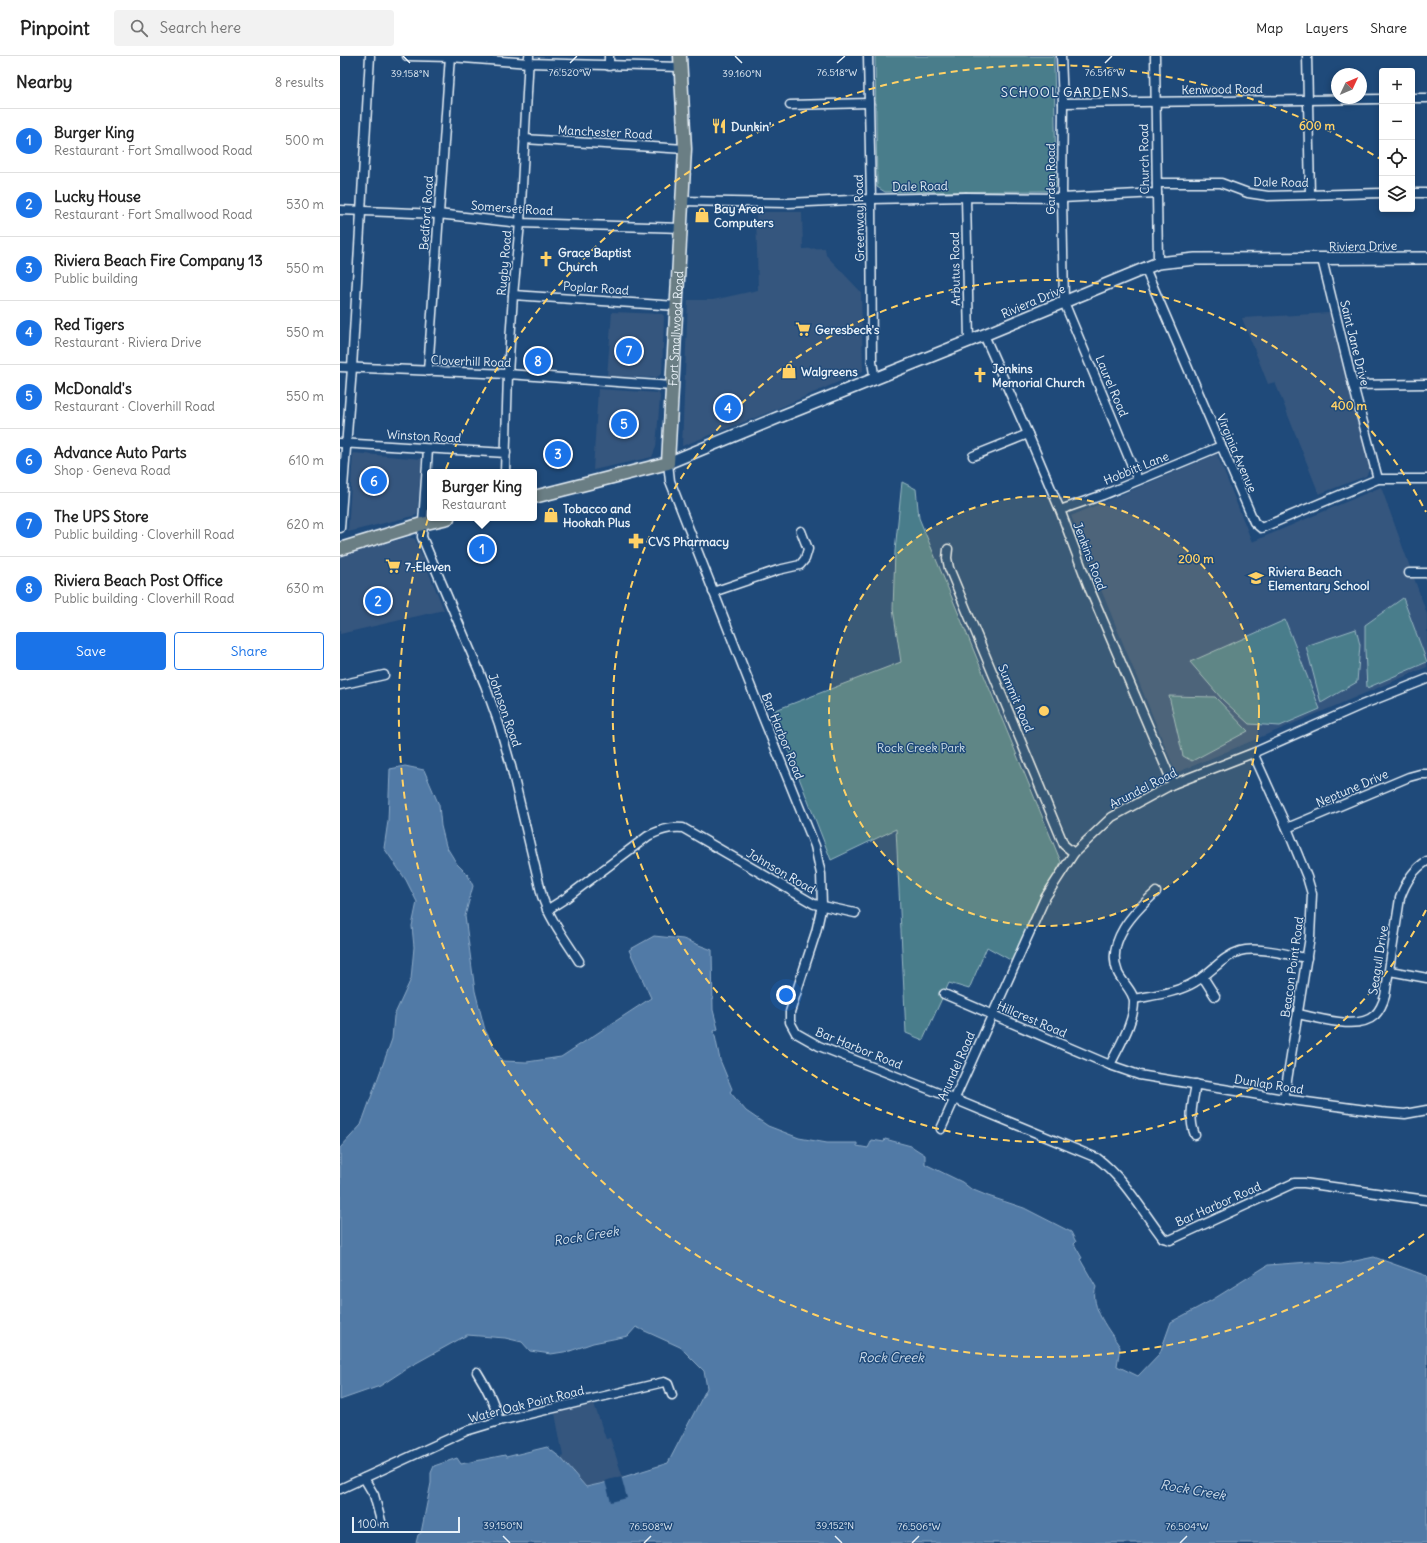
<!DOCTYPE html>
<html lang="en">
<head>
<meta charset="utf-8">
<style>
  body { margin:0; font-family:Delius,sans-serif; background:#f2f2f2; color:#222 }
  .controls { position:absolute; right:12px; top:12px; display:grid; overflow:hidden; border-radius:4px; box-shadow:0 2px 6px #0003 }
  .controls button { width:36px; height:36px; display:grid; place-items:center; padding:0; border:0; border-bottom:1px solid #e0e0e0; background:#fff; color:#222; font:20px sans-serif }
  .compass { position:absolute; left:991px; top:12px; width:36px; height:36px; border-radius:50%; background:#fff; box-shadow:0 2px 6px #0003; rotate:46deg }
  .scale { position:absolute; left:12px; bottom:10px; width:108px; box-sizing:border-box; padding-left:4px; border:2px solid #e8f1f8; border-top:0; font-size:11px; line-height:14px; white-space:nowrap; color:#e8f1f8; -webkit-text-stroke:3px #1f4a7a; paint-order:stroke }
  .you { position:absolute; left:446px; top:939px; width:14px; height:14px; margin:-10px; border:3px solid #fff; border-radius:50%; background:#1a73e8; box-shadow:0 0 0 6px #1a73e833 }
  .badge { display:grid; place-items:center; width:26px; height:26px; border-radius:50%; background:#1a73e8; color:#fff; font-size:13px; font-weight:700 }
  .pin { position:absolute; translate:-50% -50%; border:2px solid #fff; box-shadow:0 1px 4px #0006 }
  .popup { position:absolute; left:87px; top:413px; width:110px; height:52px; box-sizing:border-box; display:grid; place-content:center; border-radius:4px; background:#fff; filter:drop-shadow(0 1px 3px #0005); font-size:13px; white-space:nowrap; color:#767676 }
  .popup b { font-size:15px; color:#222 }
  .popup::after { content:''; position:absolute; left:50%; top:100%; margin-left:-8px; border:8px solid transparent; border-top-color:#fff }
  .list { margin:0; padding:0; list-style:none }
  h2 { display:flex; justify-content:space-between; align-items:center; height:52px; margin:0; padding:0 16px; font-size:17px }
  h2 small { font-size:13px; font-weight:400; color:#767676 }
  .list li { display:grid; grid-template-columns:26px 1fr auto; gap:12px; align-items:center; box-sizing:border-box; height:64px; padding:0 16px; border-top:1px solid #e0e0e0 }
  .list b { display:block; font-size:15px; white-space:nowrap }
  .list p { margin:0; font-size:13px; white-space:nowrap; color:#767676 }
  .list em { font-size:13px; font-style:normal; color:#767676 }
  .actions { display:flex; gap:8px; padding:12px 16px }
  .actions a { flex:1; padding:9px 0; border:1px solid #1a73e8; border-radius:4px; text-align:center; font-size:14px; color:#1a73e8 }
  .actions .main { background:#1a73e8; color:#fff }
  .icon { flex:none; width:22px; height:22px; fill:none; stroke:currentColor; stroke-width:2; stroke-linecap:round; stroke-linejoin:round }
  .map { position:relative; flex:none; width:1087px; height:1487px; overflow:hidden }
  header { display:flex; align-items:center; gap:24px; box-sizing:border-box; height:56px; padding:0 20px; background:#fff; border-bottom:1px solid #e0e0e0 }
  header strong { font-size:19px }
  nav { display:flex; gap:22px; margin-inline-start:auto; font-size:14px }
  .search { width:280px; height:36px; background:#f2f2f2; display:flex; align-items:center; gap:10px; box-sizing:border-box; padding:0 14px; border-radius:4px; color:#767676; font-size:15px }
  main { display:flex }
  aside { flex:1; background:#fff }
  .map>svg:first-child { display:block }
</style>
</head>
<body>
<header>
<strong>Pinpoint</strong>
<div class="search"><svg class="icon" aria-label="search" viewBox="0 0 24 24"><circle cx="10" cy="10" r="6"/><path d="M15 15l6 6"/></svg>Search here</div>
<nav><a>Map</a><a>Layers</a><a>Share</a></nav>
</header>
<main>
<aside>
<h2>Nearby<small>8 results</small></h2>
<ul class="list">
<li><span class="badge">1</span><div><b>Burger King</b><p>Restaurant · Fort Smallwood Road</p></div><em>500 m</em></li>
<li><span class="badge">2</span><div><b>Lucky House</b><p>Restaurant · Fort Smallwood Road</p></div><em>530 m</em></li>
<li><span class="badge">3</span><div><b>Riviera Beach Fire Company 13</b><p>Public building</p></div><em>550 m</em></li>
<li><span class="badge">4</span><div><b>Red Tigers</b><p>Restaurant · Riviera Drive</p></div><em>550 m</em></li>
<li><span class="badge">5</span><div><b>McDonald's</b><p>Restaurant · Cloverhill Road</p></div><em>550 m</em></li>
<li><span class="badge">6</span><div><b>Advance Auto Parts</b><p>Shop · Geneva Road</p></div><em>610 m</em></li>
<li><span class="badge">7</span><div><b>The UPS Store</b><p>Public building · Cloverhill Road</p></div><em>620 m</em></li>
<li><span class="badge">8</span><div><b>Riviera Beach Post Office</b><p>Public building · Cloverhill Road</p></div><em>630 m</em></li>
</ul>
<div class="actions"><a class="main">Save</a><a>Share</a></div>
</aside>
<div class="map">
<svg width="1087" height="1487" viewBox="0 0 1087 1487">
  <rect width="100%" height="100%" fill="#1f4a7a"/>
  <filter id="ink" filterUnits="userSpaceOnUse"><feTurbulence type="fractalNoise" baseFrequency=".025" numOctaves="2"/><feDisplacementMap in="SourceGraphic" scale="8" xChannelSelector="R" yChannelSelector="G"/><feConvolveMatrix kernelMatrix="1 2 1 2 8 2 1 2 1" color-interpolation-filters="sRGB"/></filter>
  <g filter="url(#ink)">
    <!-- built -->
    <g fill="#35567e">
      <polygon points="416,156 462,156 463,193 485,192 486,199 521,236 523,315 430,356 342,390 348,244 373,244 418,234"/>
      <polygon points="272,256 322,258 324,260 322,316 320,319 315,322 267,320"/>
      <polygon points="990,257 1030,413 1026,420 979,438 935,326 928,328 902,262"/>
      <polygon points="258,333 319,337 320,341 316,391 312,401 253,414"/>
      <polygon points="13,397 82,403 77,459 8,476"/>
      <polygon points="877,398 912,486 1041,431 1087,558 1087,611 836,717 731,460"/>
      <polygon points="69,481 75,483 104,554 0,578 0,499"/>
      <polygon points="254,1348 266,1383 270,1382 283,1422 264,1427 246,1431 221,1402 223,1400 215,1357"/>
    </g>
    <!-- green -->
    <g fill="#497d8b" stroke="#98b7c2">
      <polygon points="535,0 714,0 716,130 712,135 545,136 537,131"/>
      <polygon points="562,426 576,433 579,462 721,806 674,906 647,891 629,933 609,927 583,984 566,977 556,773 491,804 433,655 561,606 553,553 555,495"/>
      <polygon points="1063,542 1087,606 1027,632 1025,594 1025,569"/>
      <polygon points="945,564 980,653 940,670 909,668 882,643 850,606"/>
      <polygon points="1016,573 1020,589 1017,626 981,647 966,590"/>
      <polygon points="829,640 875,641 908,675 852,705 843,700"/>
    </g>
    <!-- water -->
    <path fill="#517aa6" stroke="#8daac7" d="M65,710l19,4 15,35 2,21 5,20 11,18 11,11 5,11 -8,30 10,75 10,39 17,31 25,1 34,-5 90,-59 -22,-48 25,-14 29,3 29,11 1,60 5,19 -4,2 6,29 12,29 -2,3 16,19 22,15 31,12 28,5h30v3l11,2 4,-8 12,2 1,-3 26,7 14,9v9l37,18 9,7 17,7 36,12 47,24 5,10 -2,2 8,14 -2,1 16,28c-7,20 14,44 24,60l-3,19 21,10 22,-23 11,-31 41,-22 56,-35 41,-3 32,2 33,-7 53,19v267h-1011l2,-8 3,-2 10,-50v-10l3,-7 23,-8 4,6 44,-9 1,2 41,-10 14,11 25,29 18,-4 64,-20 39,-75 -3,-17 -24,-24 -44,-20 -8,9 -35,7 -23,8 -19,3 -21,-3 -8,-9 -17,-4 -38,-3 -58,32 -29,19 -40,14v-252l21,-23 31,-86 2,-23 17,-37 3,-32 -2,-21 5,-24 -11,-22 -22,-32 4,-27 2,-52z"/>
    <!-- pier -->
    <polygon fill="#1f4a7a" points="281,1420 287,1442 271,1446 265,1425"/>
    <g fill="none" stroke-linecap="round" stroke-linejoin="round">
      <!-- street casing -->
      <g stroke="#e8f1f8" stroke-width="11">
        <g id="street">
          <polyline points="67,0 110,1 189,7 341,11"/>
          <polyline points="528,0 531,143 532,306 535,324"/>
          <polyline points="721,0 723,47 722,142 724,246 798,424"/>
          <polyline points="815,0 818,207"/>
          <polyline points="967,0 970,138"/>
          <polyline points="269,10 269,0"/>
          <polyline points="1072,42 1087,42"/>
          <polyline points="723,47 1042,43"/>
          <polyline points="450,49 529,47"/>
          <polyline points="184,83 345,93"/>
          <polyline points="817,127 881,127 908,137 928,140 1042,137"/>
          <polyline points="1072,137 1087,137"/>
          <polyline points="626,141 629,285"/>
          <polyline points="343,145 448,147 531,143 626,141 722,142 817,137"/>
          <polyline points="0,154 98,158 180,167 342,172"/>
          <polyline points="982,203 1011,321 1038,423"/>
          <polyline points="805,212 914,466 921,472 1038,423 1087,423"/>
          <polyline points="173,239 337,250"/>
          <polyline points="644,279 688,378 720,454 750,534 833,728"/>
          <polyline points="0,311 168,318 332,330"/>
          <polyline points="88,315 110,0"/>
          <polyline points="1013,329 1087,328"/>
          <polyline points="0,387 166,397"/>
          <path d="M88,393l-6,88 63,148 14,39 12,42 31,130c8,24 23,43 37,65"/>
          <polyline points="633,400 688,378"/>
          <path d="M328,407l2,18 92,234 53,131 6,28 1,31 -6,27 -26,80v10l6,11 23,13 135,53 143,59c28,21 45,53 66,80l7,2 124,-57h10l123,17"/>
          <polyline points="165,416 168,318 173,239 180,167 189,0"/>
          <polyline points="720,454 763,439 881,390"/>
          <polyline points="0,472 12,312 30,0"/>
          <polyline points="608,493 607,502 609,512 724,789 734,797"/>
          <polyline points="1069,517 1087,517"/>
          <polyline points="373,536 438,514 460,509 465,503 468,493 461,475"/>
          <polyline points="0,629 44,619"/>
          <polyline points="913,697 947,772 967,821 972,838 970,881 944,1043"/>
          <polyline points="947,772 1069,721 1080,718 1087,718"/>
          <path d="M207,854l19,-12 82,-62c12,-6 21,-9 35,-8l131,76 41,9"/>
          <polyline points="1050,915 1087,922"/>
          <polyline points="863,921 875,940"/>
          <polyline points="604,938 770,1009 799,1019 944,1043 1041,1056 1065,1058 1087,1054"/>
          <path d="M794,943c20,-4 43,-6 61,-17 16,-9 28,-26 45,-31 17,-5 49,4 67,7"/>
          <path d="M958,958c21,4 60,17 77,1 5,-5 8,-12 10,-19l15,-98c5,-14 13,-29 27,-37"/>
          <path d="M770,1009c9,-19 24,-42 24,-63 0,-10 -12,-20 -16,-29 -13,-32 16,-61 38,-81"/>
          <polyline points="601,1073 705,842 734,797 772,761 833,728 913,697 1019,650 1087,623"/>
          <path d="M855,1079c-7,-16 -2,-34 1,-51"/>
          <path d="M137,1316c10,16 18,31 22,49"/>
          <polyline points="24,1422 34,1439 41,1465"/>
          <polyline points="0,1433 126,1375 159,1365 324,1326 328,1328 332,1339"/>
        </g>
      </g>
      <!-- secondary casing -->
      <g stroke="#e8f1f8" stroke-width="14">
        <polyline id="secondary" points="328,407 437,362 644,279 818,207 855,203 1087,202"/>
      </g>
      <!-- primary casing -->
      <g stroke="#e8f1f8" stroke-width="15">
        <g id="primary">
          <path id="s1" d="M194,441l134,-34 17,-314 -5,-93"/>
          <polyline points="0,493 82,468 108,462"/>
        </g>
      </g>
      <!-- street -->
      <use href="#street" stroke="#1f4a7a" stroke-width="8"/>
      <!-- secondary -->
      <use href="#secondary" stroke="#1f4a7a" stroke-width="11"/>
      <!-- primary -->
      <use href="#primary" stroke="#6b7e84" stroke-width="12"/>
    </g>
  </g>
  <!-- ticks -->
  <path fill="none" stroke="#e8f1f8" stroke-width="1.5" d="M63,0l7,7M395,0l7,7M230,7l7,-7M497,7l8,-7M765,7l7,-7M163,1480l7,7M495,1480l7,7M304,1487l7,-7M572,1487l7,-7M840,1487l7,-7"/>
  <!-- distance rings -->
  <circle cx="704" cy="655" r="215" fill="#ffd166" fill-opacity=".12"/>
  <g fill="none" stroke="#ffd166" stroke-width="2" stroke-dasharray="7 5">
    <circle cx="704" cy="655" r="215"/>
    <path d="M1086 854A431 431 0 1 1 1086 456"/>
    <path d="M1084 1178A646 646 0 1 1 1042 104"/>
  </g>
  <!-- icons -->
  <defs>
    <g id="restaurant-bare" transform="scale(1.2)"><path d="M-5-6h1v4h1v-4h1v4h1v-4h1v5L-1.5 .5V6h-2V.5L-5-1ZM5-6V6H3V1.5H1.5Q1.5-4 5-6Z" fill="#ffd166" stroke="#1f4a7a" stroke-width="2.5" paint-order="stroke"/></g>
    <g id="shop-bare" transform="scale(1.2)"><path d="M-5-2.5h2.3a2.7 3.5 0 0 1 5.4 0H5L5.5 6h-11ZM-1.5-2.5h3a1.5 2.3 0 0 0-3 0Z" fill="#ffd166" stroke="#1f4a7a" stroke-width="2.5" paint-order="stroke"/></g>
    <g id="church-bare" transform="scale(1.2)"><path d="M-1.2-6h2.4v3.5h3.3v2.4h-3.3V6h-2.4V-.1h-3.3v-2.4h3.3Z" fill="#ffd166" stroke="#1f4a7a" stroke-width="2.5" paint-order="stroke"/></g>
    <g id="supermarket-bare" transform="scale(1.2)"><path d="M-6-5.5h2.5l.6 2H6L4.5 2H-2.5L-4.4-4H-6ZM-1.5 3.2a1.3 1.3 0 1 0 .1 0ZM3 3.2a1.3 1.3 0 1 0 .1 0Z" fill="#ffd166" stroke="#1f4a7a" stroke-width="2.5" paint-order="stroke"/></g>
    <g id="pharmacy-bare" transform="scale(1.2)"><path d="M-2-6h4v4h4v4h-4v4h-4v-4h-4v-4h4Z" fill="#ffd166" stroke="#1f4a7a" stroke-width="2.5" paint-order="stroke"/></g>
    <g id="school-bare" transform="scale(1.2)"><path d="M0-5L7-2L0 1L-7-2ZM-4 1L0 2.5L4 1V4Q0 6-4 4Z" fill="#ffd166" stroke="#1f4a7a" stroke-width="2.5" paint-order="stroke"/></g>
  </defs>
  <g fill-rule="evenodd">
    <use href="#restaurant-bare" x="379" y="70"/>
    <use href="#shop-bare" x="362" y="159"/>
    <use href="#church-bare" x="206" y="203"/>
    <use href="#supermarket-bare" x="463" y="273"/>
    <use href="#shop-bare" x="449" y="315"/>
    <use href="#church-bare" x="640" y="319"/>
    <use href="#shop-bare" x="211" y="459"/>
    <use href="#pharmacy-bare" x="296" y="485"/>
    <use href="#supermarket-bare" x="53" y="510"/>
    <use href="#school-bare" x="916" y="522"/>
  </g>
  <g text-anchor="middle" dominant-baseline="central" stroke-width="3" stroke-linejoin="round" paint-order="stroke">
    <!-- street labels -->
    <g font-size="12" fill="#e8f1f8" stroke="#1f4a7a">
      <text transform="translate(882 33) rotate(-1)">Kenwood Road</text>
      <text transform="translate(265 76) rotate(3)">Manchester Road</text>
      <text transform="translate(804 103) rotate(-91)">Church Road</text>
      <text transform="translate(710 123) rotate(-90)">Garden Road</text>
      <text transform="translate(941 126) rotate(1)">Dale Road</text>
      <text transform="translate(580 130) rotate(-1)">Dale Road</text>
      <text transform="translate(172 152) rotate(4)">Somerset Road</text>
      <text transform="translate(86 157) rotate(-86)">Bedford Road</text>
      <text transform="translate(519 162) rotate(-91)">Greenway Road</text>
      <text transform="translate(1023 190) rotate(-1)">Riviera Drive</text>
      <text transform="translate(164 207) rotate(-85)">Rugby Road</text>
      <text transform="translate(615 213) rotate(-91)">Arbutus Road</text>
      <text transform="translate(256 232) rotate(4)">Poplar Road</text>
      <text transform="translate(693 245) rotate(-23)">Riviera Drive</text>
      <text stroke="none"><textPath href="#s1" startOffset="273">Fort Smallwood Road</textPath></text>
      <text transform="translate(1015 287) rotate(76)">Saint Jane Drive</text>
      <text transform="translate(131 305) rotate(2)">Cloverhill Road</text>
      <text transform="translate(772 330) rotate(67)">Laurel Road</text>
      <text transform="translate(84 380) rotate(3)">Winston Road</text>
      <text transform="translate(897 397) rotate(67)">Virginia Avenue</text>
      <text transform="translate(796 412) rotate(-22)">Hobbitt Lane</text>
      <text transform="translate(750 500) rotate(69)">Jenkins Road</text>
      <text transform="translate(676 642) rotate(67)">Summit Road</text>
      <text transform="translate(165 654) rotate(71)">Johnson Road</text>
      <text transform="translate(443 680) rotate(68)">Bar Harbor Road</text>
      <text transform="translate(803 732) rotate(-27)">Arundel Road</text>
      <text transform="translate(1012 732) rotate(-23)">Neptune Drive</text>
      <text transform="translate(441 815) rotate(30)">Johnson Road</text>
      <text transform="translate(1038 904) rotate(-81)">Seagull Drive</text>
      <text transform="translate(952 911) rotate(-82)">Beacon Point Road</text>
      <text transform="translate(692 963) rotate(23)">Hillcrest Road</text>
      <text transform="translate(519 992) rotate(22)">Bar Harbor Road</text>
      <text transform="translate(616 1010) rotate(-66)">Arundel Road</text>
      <text transform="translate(929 1028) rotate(9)">Dunlap Road</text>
      <text transform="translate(878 1148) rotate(-24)">Bar Harbor Road</text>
      <text transform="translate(186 1348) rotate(-14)">Water Oak Point Road</text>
    </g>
    <!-- poi labels -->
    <g font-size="12" font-weight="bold" fill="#e8f1f8" stroke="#1f4a7a" text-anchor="start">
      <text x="391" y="70">Dunkin'</text>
      <text x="374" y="152">Bay Area<tspan x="374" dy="14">Computers</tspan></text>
      <text x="218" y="196">Grace Baptist<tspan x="218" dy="14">Church</tspan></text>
      <text x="475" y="273">Geresbeck's</text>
      <text x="652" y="312">Jenkins<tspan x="652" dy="14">Memorial Church</tspan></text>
      <text x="461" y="315">Walgreens</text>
      <text x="223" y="452">Tobacco and<tspan x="223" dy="14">Hookah Plus</tspan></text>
      <text x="308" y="485">CVS Pharmacy</text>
      <text x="65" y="510">7-Eleven</text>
      <text x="928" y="515">Riviera Beach<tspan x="928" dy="14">Elementary School</tspan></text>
    </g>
    <!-- park labels -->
    <g font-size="12" fill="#d0e0e8" stroke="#1f4a7a">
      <text x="581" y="691">Rock Creek Park</text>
    </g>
    <!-- neighbourhood labels -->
    <g font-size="13" letter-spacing="1" fill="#e8f1f8" stroke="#1f4a7a">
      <text x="725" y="36">SCHOOL GARDENS</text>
    </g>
    <!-- water labels -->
    <g font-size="13" font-style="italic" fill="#d1dfec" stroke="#1f4a7a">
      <text transform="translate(246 1180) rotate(-9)">Rock Creek</text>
      <text x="551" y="1301">Rock Creek</text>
      <text transform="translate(853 1434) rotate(10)">Rock Creek</text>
    </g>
  </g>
  <g font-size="10" text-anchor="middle" fill="#e8f1f8" stroke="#1f4a7a" stroke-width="3" stroke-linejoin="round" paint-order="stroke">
    <text x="230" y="20">76.520°W</text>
    <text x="497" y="20">76.518°W</text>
    <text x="765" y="20">76.516°W</text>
    <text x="70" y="21">39.158°N</text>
    <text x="402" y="21">39.160°N</text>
    <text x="163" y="1473">39.150°N</text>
    <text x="495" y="1473">39.152°N</text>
    <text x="311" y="1474">76.508°W</text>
    <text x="579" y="1474">76.506°W</text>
    <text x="847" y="1474">76.504°W</text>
  </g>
  <circle cx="704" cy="655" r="6" fill="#ffd166" stroke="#1f4a7a" stroke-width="2"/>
  <g font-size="12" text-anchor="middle" font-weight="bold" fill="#ffd166" stroke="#1f4a7a" stroke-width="3" stroke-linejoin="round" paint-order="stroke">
    <text x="977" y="74">600 m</text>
    <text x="1009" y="354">400 m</text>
    <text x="856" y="507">200 m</text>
  </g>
</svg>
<div class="controls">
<button>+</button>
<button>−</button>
<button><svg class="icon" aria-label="locate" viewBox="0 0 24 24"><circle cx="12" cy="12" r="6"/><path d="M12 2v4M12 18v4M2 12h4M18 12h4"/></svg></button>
<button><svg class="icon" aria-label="layers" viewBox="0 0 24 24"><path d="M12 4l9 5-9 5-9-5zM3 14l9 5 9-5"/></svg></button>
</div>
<svg class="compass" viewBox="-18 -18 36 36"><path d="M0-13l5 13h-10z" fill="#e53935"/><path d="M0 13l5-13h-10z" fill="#767676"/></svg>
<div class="scale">100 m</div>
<div class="you"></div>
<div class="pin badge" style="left:142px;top:493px">1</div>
<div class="popup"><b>Burger King</b>Restaurant</div>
<div class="pin badge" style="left:38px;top:545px">2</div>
<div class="pin badge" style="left:218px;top:398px">3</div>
<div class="pin badge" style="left:388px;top:352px">4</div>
<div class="pin badge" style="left:284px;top:368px">5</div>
<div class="pin badge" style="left:34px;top:425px">6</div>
<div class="pin badge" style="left:289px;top:295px">7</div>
<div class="pin badge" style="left:198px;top:305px">8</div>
</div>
</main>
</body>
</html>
